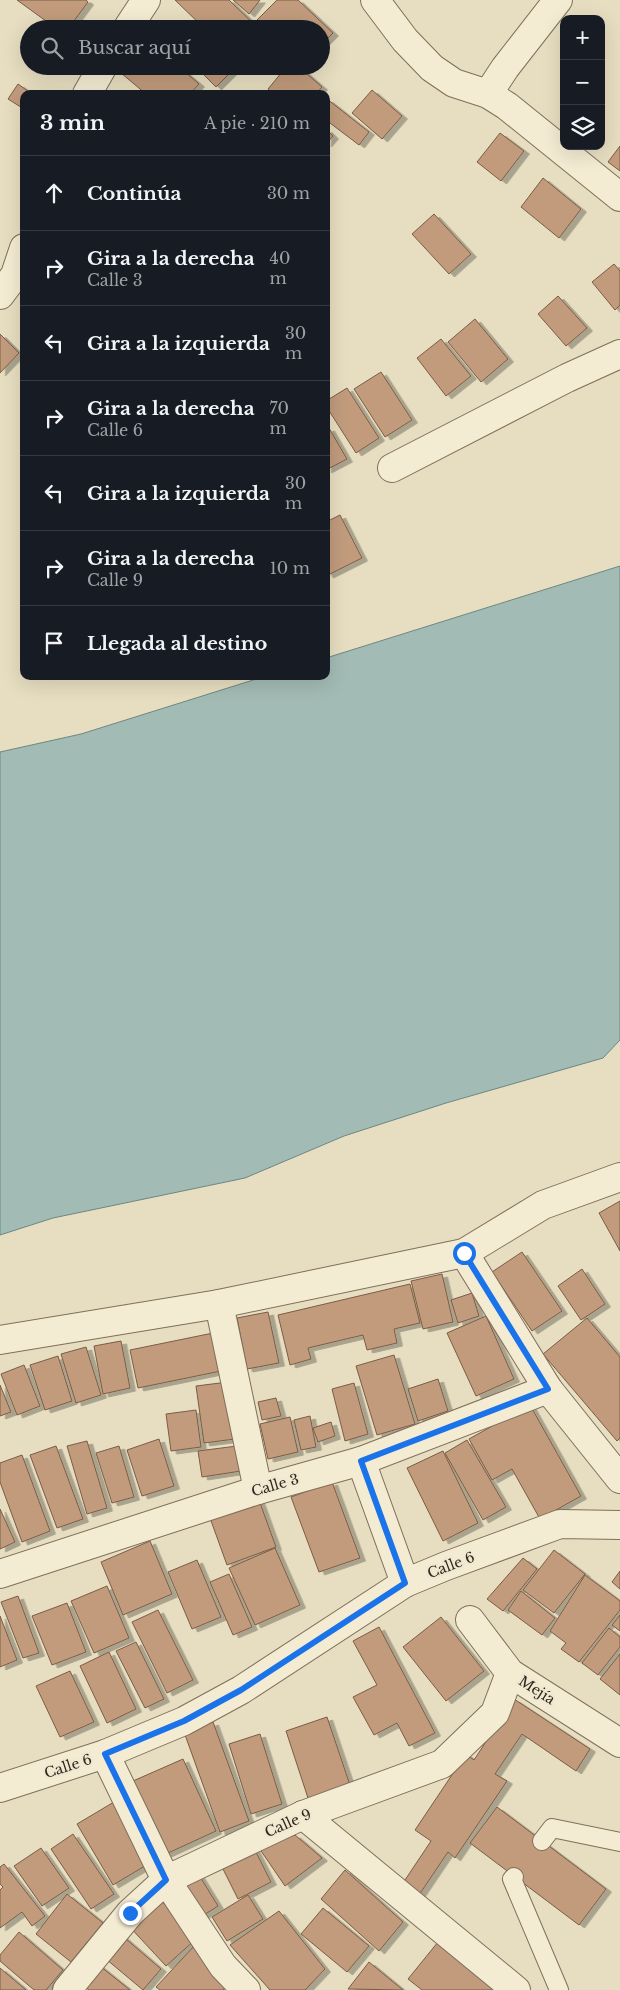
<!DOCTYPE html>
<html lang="es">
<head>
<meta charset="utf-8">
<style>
  body { margin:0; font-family:"Libre Baskerville",serif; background:#20242c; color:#f1f3f6 }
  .controls { position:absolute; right:15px; top:15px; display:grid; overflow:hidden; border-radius:10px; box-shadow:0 5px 20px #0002 }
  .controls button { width:45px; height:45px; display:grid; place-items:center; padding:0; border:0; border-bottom:1px solid #363941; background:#171b24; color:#f1f3f6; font:25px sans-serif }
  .stop { position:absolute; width:15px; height:15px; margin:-11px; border:4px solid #1a73e8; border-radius:50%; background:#fff }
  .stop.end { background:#1a73e8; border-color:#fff; box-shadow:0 1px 5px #0008 }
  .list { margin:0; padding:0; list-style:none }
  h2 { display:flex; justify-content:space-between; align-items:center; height:65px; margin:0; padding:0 20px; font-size:21px }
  h2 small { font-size:16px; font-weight:400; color:#9ea1a6 }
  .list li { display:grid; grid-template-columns:32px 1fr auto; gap:15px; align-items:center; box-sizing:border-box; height:75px; padding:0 20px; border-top:1px solid #363941 }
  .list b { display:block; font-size:19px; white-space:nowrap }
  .list p { margin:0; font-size:16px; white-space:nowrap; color:#9ea1a6 }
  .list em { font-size:16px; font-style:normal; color:#9ea1a6 }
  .icon { flex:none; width:28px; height:28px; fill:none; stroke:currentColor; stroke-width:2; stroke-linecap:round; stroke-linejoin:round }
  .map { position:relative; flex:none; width:620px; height:1990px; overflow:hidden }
  .search { position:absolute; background:#171b24; box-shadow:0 5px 20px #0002; left:20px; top:20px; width:310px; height:55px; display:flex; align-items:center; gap:12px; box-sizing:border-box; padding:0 18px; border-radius:28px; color:#9ea1a6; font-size:19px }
  .panel { position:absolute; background:#171b24; box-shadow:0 5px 20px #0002; left:20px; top:90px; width:310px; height:590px; border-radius:10px }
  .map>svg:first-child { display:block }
</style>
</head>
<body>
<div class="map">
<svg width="620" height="1990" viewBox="0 0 620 1990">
  <defs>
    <filter id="shadow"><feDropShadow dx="5.5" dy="3" stdDeviation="0" flood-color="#0004"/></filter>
  </defs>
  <rect width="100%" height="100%" fill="#e7dec1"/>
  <!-- water -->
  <polygon fill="#a3bbb5" stroke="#6c8781" points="620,566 620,1040 603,1058 446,1103 344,1136 245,1178 53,1218 0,1235 0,752 81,734 266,676 326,676 326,658"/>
  <!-- building -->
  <g fill="#c19b7c" stroke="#7b5c44" filter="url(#shadow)">
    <polygon points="17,0 86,0 88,2 68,29 57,29"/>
    <polygon points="175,0 229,0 259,29 205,29"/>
    <polygon points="233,0 260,0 249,14"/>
    <polygon points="277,0 298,0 333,33 321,45 321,29 266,29 257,20"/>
    <polygon points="127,66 178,66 199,84 190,94 146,94 121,73"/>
    <polygon points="195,66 237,66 216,87"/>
    <polygon points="269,66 284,66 278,73"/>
    <polygon points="287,66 298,66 322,87 316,94 274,94 268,89"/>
    <polygon points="18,84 32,94 24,94 24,109 8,99"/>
    <polygon points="372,90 402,116 382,139 352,113"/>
    <polygon points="327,99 369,132 359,145 326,120"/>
    <polygon points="326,129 333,136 326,144"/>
    <polygon points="500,133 524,151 501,181 477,162"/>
    <polygon points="620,146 620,171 608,162"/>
    <polygon points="543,178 581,209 559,238 521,207"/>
    <polygon points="434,214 471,254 449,274 412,234"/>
    <polygon points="614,264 620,271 620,305 615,310 592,282"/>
    <polygon points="558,296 587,328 566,346 538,314"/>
    <polygon points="475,319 508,359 481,382 448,342"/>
    <polygon points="0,334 19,353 0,373"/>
    <polygon points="441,339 471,376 446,396 417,358"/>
    <polygon points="381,372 412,420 385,437 354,389"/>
    <polygon points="347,388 379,438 356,453 326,406 326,401"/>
    <polygon points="329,428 347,459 326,470 326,429"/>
    <polygon points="340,515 362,558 328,575 326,572 326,522"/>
    <polygon points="620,1201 620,1251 599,1213"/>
    <polygon points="522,1252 562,1311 532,1331 492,1272"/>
    <polygon points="582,1269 605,1304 581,1320 558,1286"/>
    <polygon points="442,1274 453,1322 423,1329 411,1281"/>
    <polygon points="410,1284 420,1323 394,1329 397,1343 367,1350 363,1335 308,1348 311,1359 290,1365 278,1315"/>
    <polygon points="472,1293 479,1316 458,1323 451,1300"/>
    <polygon points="268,1312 279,1363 247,1369 237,1318"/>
    <polygon points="486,1316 514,1379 476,1396 447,1333"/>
    <polygon points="587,1318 620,1357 620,1438 617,1441 543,1354"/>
    <polygon points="213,1333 221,1371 138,1388 130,1350"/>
    <polygon points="121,1341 130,1388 103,1394 94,1346"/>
    <polygon points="86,1347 101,1395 76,1403 61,1354"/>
    <polygon points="394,1355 415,1424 377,1435 356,1366"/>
    <polygon points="58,1356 72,1401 45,1410 30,1365"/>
    <polygon points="24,1365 40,1406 17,1415 1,1374"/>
    <polygon points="438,1379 448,1411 418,1421 408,1389"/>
    <polygon points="228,1382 235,1439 204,1443 196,1386"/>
    <polygon points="354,1383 368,1434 345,1441 332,1389"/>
    <polygon points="0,1385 11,1412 0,1416"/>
    <polygon points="276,1398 281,1416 262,1420 258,1402"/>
    <polygon points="530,1405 581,1496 540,1519 512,1469 492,1480 469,1439"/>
    <polygon points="196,1410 201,1447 171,1451 166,1414"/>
    <polygon points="310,1416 316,1447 301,1450 294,1420"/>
    <polygon points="290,1417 298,1452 268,1459 260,1424"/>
    <polygon points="331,1422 335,1436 318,1442 313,1428"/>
    <polygon points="159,1439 174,1486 142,1496 127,1450"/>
    <polygon points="467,1440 506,1507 483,1520 445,1453"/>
    <polygon points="87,1441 107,1508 87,1514 67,1446"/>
    <polygon points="56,1446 83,1519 57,1528 30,1455"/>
    <polygon points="119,1446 134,1497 112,1503 96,1453"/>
    <polygon points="237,1446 241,1471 202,1477 198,1451"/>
    <polygon points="443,1451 478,1523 443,1541 407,1468"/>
    <polygon points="22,1455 50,1531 22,1542 0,1482 0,1463"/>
    <polygon points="332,1482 360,1558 319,1572 291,1497"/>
    <polygon points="259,1500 276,1547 227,1565 210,1518"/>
    <polygon points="0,1509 15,1542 0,1549"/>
    <polygon points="150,1541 172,1594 123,1615 101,1562"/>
    <polygon points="275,1548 300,1605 255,1625 229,1568"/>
    <polygon points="554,1550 585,1574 554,1613 523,1590"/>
    <polygon points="523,1558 537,1569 503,1611 487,1599"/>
    <polygon points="197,1560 221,1617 192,1629 168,1572"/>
    <polygon points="620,1571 620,1589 612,1582"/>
    <polygon points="229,1574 252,1627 233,1635 210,1582"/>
    <polygon points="585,1575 620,1601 620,1610 579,1662 561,1649 566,1643 550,1631"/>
    <polygon points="107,1586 129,1638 94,1653 71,1601"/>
    <polygon points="521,1591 555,1618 542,1635 508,1610"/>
    <polygon points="18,1596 39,1653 23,1658 1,1602"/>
    <polygon points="67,1603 86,1652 52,1665 32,1616"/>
    <polygon points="158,1610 193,1680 167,1693 132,1622"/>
    <polygon points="620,1615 620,1631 612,1625"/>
    <polygon points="0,1616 17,1660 0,1667"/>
    <polygon points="441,1617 484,1671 446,1701 403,1647"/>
    <polygon points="379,1627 435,1733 409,1746 397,1723 374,1735 353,1697 377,1685 353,1641"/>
    <polygon points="609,1628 620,1637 620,1647 598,1675 582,1663"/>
    <polygon points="136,1642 164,1699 145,1708 116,1651"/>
    <polygon points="109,1652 136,1709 107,1723 80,1666"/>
    <polygon points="620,1654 620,1695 600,1679"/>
    <polygon points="70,1671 94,1722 60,1737 36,1686"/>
    <polygon points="514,1699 590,1749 576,1771 522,1734 495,1774 507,1781 455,1858 448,1852 419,1895 403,1883 431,1841 415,1830 466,1754 474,1760"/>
    <polygon points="327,1717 350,1785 308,1798 286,1731"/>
    <polygon points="213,1722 249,1821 220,1832 184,1732"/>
    <polygon points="260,1734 282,1804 251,1814 229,1744"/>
    <polygon points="183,1759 216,1831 166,1854 133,1781"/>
    <polygon points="119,1799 155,1860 113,1885 77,1824"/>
    <polygon points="497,1807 606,1889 579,1925 470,1843"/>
    <polygon points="73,1834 114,1894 91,1909 51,1849"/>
    <polygon points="295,1835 322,1858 285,1886 257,1845"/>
    <polygon points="252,1844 271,1882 238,1899 219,1861"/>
    <polygon points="41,1848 69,1888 42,1906 14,1866"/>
    <polygon points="4,1864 45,1916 32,1926 22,1912 0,1928 0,1890 3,1887 0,1884 0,1867"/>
    <polygon points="345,1870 403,1922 379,1951 321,1899"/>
    <polygon points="199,1875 218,1906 196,1920 177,1888"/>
    <polygon points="67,1894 103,1923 71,1962 36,1934"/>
    <polygon points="248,1895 263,1919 227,1941 212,1917"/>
    <polygon points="157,1896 196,1939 166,1966 127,1924"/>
    <polygon points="323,1908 369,1946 347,1972 301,1934"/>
    <polygon points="279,1911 325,1969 305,1990 270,1990 230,1945"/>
    <polygon points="19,1932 63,1970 46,1990 34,1990 0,1961 0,1955"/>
    <polygon points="119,1933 161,1969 143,1990 100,1954"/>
    <polygon points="438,1942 500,1990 422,1990 408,1979"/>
    <polygon points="195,1945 232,1980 223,1990 160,1990 156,1987"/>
    <polygon points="95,1962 130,1990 89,1990 78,1982"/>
    <polygon points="369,1962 403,1990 348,1989"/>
    <polygon points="0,1968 26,1990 0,1990"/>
  </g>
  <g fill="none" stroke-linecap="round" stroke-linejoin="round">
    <!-- service casing -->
    <g stroke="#7f6f5b" stroke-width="20">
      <g id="service">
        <polyline points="542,1841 552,1828 620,1842"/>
        <polyline points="514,1877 512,1879 559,1990"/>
      </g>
    </g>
    <!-- minor casing -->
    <g stroke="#7f6f5b" stroke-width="30">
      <g id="minor">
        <polyline points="375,0 405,40 432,68 454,83 488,94 507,106 620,197"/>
        <polyline points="127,29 146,0"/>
        <polyline points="87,94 103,66"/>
        <polyline points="488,94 505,68 558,0"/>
        <polyline points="0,295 15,275 24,248"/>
        <polyline points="392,468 567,378 620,354"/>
        <polyline points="464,1253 543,1205 620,1177"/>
        <polyline points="219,1304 258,1490"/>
        <polyline points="0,1340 219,1304 464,1253 548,1389 620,1479"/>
        <polyline points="361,1461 405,1583"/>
        <polyline points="0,1574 258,1490 361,1461 548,1389"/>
        <polyline points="470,1620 510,1673 620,1743"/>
        <polyline points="105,1754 166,1880 223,1966 246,1990"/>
        <polyline points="0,1788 105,1754 184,1721 241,1690 405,1583 446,1566 560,1524 620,1525"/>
        <polyline points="303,1815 516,1990"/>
        <polyline points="67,1990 130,1913 166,1880 303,1815 442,1764 495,1713 510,1673"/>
      </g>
    </g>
    <!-- service -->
    <use href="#service" stroke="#f4ebd3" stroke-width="18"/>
    <!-- minor -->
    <use href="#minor" stroke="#f4ebd3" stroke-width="28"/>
  </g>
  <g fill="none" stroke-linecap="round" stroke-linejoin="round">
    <!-- route -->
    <polyline stroke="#1a73e8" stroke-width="6" points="130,1913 166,1880 105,1754 184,1721 241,1690 405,1583 361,1461 548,1389 464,1253"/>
  </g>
  <g text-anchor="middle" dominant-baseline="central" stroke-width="5" stroke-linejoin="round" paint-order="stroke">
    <!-- street labels -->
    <g font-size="14" fill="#30271d" stroke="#f0e8d0">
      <text transform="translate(275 1485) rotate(-16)">Calle 3</text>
      <text transform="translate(451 1565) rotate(-21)">Calle 6</text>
      <text transform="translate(537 1690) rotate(33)">Mejía</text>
      <text transform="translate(68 1766) rotate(-18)">Calle 6</text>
      <text transform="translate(288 1823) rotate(-24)">Calle 9</text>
    </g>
  </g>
</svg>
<div class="controls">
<button>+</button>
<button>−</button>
<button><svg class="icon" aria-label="layers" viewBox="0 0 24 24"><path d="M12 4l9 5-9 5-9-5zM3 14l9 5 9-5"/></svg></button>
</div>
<div class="stop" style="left:464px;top:1253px"></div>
<div class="stop end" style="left:130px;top:1913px"></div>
<div class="search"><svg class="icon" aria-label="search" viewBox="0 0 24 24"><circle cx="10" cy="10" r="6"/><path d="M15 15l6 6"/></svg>Buscar aquí</div>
<section class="panel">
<h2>3 min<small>A pie · 210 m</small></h2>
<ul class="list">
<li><svg class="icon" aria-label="ahead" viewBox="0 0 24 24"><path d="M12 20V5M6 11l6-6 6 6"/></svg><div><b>Continúa</b></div><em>30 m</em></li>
<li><svg class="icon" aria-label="right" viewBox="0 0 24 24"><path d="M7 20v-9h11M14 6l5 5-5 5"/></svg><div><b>Gira a la derecha</b><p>Calle 3</p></div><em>40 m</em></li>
<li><svg class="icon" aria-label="left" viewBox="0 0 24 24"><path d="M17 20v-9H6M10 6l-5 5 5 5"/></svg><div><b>Gira a la izquierda</b></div><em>30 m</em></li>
<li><svg class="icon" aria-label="right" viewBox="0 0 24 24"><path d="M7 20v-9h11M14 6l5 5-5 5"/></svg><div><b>Gira a la derecha</b><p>Calle 6</p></div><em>70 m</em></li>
<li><svg class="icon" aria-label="left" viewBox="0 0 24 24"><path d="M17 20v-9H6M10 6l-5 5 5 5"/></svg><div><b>Gira a la izquierda</b></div><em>30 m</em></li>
<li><svg class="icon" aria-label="right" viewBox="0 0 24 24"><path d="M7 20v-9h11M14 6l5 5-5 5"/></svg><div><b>Gira a la derecha</b><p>Calle 9</p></div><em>10 m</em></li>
<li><svg class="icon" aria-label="arrive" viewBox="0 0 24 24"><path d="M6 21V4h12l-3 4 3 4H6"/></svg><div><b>Llegada al destino</b></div></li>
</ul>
</section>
</div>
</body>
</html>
